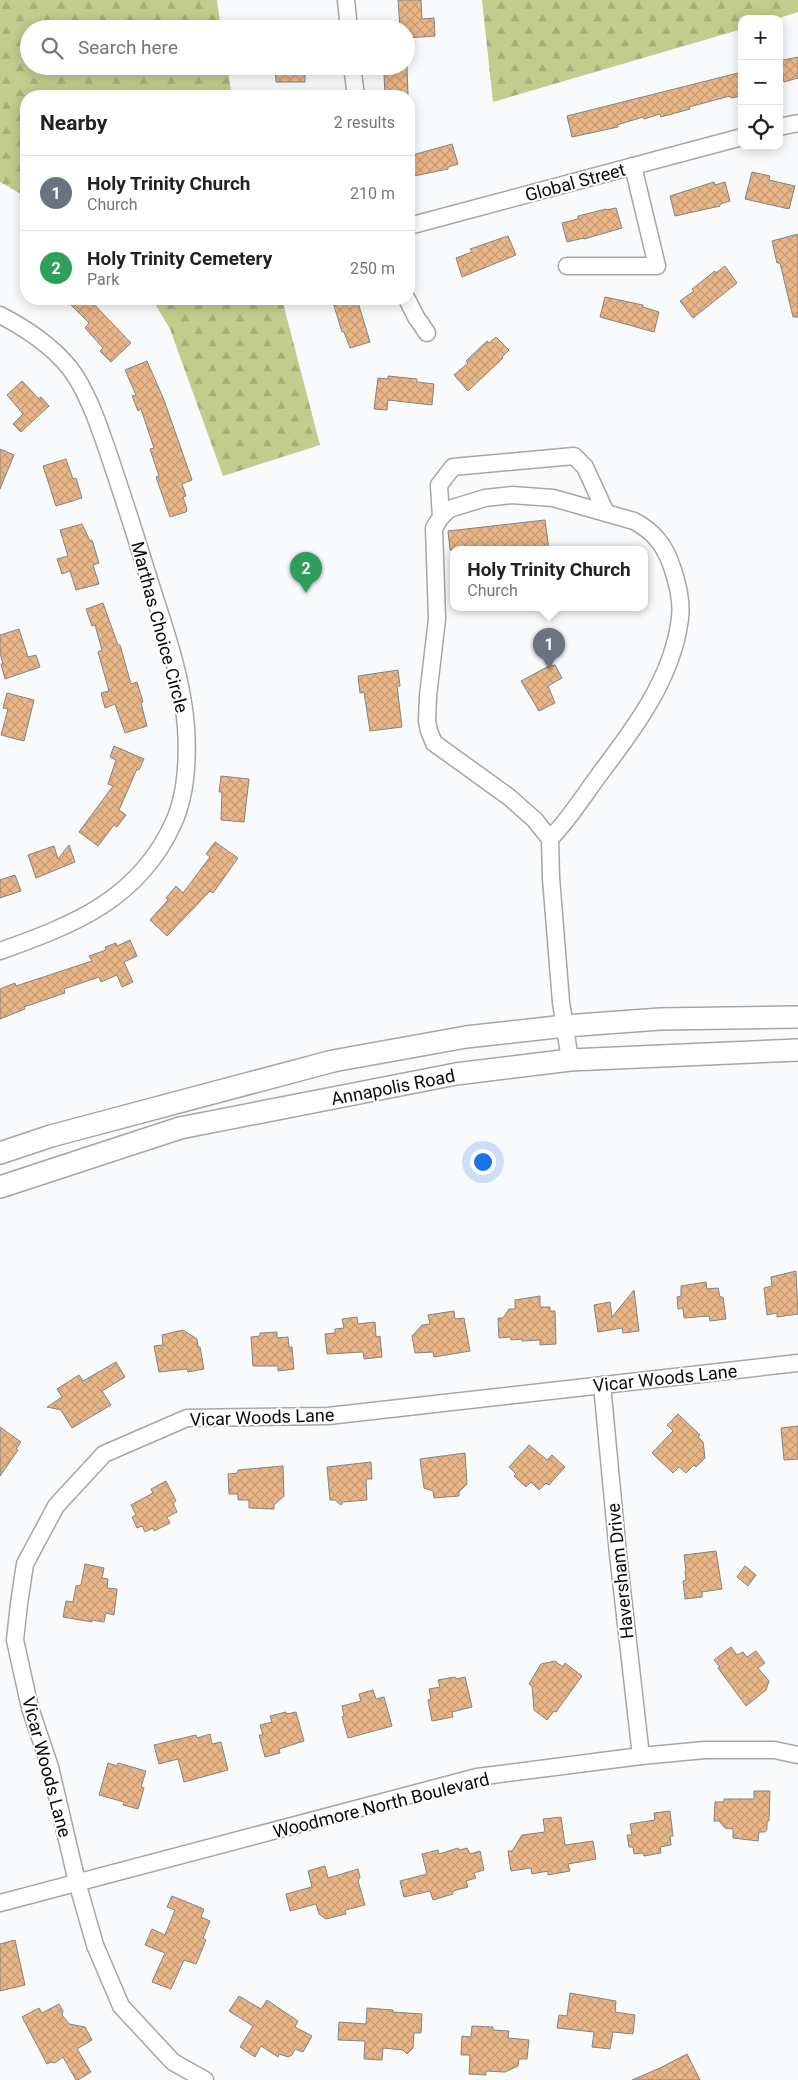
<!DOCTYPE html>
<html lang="en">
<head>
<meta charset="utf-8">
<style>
  body { margin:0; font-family:Roboto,sans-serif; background:#f2f2f2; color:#222 }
  .controls { position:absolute; right:15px; top:15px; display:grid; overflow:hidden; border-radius:10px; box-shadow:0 2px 12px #0003 }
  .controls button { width:45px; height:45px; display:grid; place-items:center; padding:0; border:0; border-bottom:1px solid #e0e0e0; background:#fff; color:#222; font:25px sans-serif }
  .you { position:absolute; left:482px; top:1161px; width:18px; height:18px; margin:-12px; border:4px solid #fff; border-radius:50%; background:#1a73e8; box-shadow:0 0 0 8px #1a73e833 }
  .badge { display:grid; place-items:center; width:32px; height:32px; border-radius:50%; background:#d93025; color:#fff; font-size:16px; font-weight:700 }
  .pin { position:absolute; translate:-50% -41px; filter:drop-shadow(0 1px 2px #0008) }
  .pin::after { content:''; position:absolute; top:26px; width:18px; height:15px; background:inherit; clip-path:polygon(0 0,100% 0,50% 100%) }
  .popup { position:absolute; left:450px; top:546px; width:198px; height:65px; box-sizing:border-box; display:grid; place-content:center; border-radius:10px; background:#fff; filter:drop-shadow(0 1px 4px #0005); font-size:16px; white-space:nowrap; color:#767676 }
  .popup b { font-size:19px; color:#222 }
  .popup::after { content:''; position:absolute; left:50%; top:100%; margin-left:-10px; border:10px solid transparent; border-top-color:#fff }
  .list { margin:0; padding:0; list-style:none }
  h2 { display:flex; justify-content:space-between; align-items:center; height:65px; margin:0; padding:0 20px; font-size:21px }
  h2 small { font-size:16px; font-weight:400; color:#767676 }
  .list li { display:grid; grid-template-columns:32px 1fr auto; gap:15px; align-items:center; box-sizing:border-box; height:75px; padding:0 20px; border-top:1px solid #e0e0e0 }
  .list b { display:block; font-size:19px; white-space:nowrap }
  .list p { margin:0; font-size:16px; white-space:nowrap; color:#767676 }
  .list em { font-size:16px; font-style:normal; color:#767676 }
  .icon { flex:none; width:28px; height:28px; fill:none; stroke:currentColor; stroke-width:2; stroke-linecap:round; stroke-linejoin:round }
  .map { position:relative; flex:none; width:798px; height:2080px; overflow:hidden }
  .search { position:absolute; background:#fff; box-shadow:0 2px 12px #0003; left:20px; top:20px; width:395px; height:55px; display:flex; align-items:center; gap:12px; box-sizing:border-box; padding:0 18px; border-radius:28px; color:#767676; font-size:19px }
  .panel { position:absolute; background:#fff; box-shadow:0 2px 12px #0003; left:20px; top:90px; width:395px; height:215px; border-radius:20px }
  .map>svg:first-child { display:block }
</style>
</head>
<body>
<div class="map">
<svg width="798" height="2080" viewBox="0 0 798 2080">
  <defs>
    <pattern id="forest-firs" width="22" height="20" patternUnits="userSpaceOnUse" patternTransform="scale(1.25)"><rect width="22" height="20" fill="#c2cc8c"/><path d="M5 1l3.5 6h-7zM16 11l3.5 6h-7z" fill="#a5ae78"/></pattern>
    <pattern id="building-cross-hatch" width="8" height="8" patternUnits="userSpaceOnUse" patternTransform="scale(1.25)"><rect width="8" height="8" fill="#e9b688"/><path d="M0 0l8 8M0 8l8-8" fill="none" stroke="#c69b74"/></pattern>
  </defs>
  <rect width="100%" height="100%" fill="#f9fafb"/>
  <!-- forest -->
  <g fill="url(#forest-firs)">
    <polygon points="0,0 217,0 221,29 29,29 29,66 227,66 232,96 26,96 26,197 0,182"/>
    <polygon points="482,0 798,0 798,12 776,19 742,19 742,29 493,102"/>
    <polygon points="152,299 282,299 320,445 223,476 170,329"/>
  </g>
  <!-- building -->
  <g fill="url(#building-cross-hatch)" stroke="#858484">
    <polygon points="398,0 421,0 422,19 434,18 435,36 406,38 406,29 400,29"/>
    <polygon points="798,57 798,78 784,82 779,61"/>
    <polygon points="275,66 305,66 305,82 276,82"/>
    <polygon points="387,66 407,66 408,96 385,96 384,74 388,73"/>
    <polygon points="742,72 742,96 731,98 730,96 689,107 690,109 661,117 660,114 644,119 643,117 617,125 618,127 572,137 567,116"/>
    <polygon points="452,144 458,164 448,167 448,169 409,177 409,156"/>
    <polygon points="752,172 770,176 769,180 795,186 789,209 745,199"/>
    <polygon points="714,182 715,185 725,182 730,201 720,204 720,206 675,216 670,196"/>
    <polygon points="616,208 622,228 584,239 584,238 567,242 562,223 578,219 578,216 606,209 606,210"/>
    <polygon points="798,234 798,317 793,317 780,263 777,263 772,241"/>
    <polygon points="508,236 516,255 462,277 456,258 472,252 470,249"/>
    <polygon points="725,266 737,283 693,318 680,301 694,291 692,289 715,271 716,273"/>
    <polygon points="605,297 643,305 643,307 659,312 654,332 600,317"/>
    <polygon points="65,299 89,299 131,343 111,362 100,351 103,348 85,328 89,323"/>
    <polygon points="332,299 357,299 370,342 350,348 344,332 342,332"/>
    <polygon points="496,337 509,350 502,357 503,358 468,391 454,375 468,363 466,361 487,341 489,343"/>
    <polygon points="147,361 164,400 192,480 182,484 186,496 183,497 187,509 186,512 170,517 156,477 159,476 150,449 154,448 141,409 138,411 132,396 136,395 125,370"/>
    <polygon points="388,376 417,379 417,382 434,384 432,405 388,400 387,410 374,409 378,378 388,379"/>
    <polygon points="22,381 39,399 41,397 49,406 21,432 13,424 23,414 7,395"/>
    <polygon points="0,449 14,455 0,489"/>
    <polygon points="66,459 73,479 76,478 82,498 56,506 43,466"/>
    <polygon points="545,520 549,550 450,550 448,531"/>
    <polygon points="82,524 90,541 92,540 99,563 93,565 99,584 76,590 70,571 62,574 57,559 68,556 60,530"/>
    <polygon points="103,603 118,645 120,645 131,684 137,682 143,702 141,703 147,726 125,733 115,704 105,708 101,693 109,691 98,652 102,650 95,625 92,626 86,609"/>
    <polygon points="19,629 28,657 36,655 40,667 5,679 1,664 3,664 0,653 0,635"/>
    <polygon points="555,665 562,678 548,686 555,703 539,711 521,681 549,666"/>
    <polygon points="398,670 400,686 397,686 402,727 370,731 364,692 360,693 358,676"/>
    <polygon points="7,693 34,700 24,741 1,735 8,709 3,708"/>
    <polygon points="114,746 144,759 139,770 137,769 119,810 126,815 117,827 114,825 98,846 79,832 113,786 108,784 116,760 110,757"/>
    <polygon points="221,776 249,779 244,822 221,820 222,792 219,792"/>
    <polygon points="215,842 238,858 213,893 210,891 167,936 150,920 168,900 166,898 176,886 183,893 210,857 206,854"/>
    <polygon points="69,845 75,862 36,878 28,855 54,846 58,859"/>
    <polygon points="15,875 21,891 0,898 0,880"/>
    <polygon points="130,940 137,956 124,962 133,982 122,987 117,975 101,982 99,977 64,989 65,993 24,1007 25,1009 0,1019 0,989 15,983 16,986 92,961 89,956 106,950 105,947 116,943 117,946"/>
    <polygon points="796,1271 798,1314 777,1317 777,1313 767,1315 764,1288 772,1286 771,1277"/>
    <polygon points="706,1282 707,1289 718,1288 720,1297 723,1297 726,1319 710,1321 709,1316 684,1318 683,1308 678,1309 677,1297 681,1296 681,1286"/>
    <polygon points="634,1290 639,1331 623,1333 622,1328 598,1332 594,1305 610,1302 612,1317"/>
    <polygon points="540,1296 540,1307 550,1307 550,1311 555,1311 556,1344 540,1345 540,1340 522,1341 522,1339 511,1340 510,1337 499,1338 498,1318 503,1318 509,1309 515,1309 515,1300"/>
    <polygon points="454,1311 455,1319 464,1318 470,1351 434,1357 433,1352 415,1353 412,1336 422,1325 430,1324 428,1315"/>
    <polygon points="357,1317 358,1324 375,1322 376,1337 380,1336 382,1357 364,1359 363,1352 327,1354 325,1334 335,1333 335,1329 344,1328 342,1319"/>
    <polygon points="183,1330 197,1339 198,1347 200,1347 204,1369 188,1372 187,1369 159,1372 154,1346 163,1345 162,1335"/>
    <polygon points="277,1332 277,1338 288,1337 289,1347 292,1347 294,1369 278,1371 278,1366 253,1366 251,1337 260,1336 260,1333"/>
    <polygon points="116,1362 125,1377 102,1391 111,1405 72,1428 61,1410 47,1407 62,1397 57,1389 79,1375 83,1381"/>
    <polygon points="678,1414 700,1435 698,1437 703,1442 705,1458 696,1467 694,1465 686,1473 679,1467 673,1473 652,1453 673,1431 667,1425"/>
    <polygon points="798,1426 798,1459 784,1460 781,1428"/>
    <polygon points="0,1427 21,1442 16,1449 18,1450 0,1476"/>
    <polygon points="529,1445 547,1460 552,1455 565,1467 549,1485 546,1483 539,1490 531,1482 526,1487 514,1476 516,1474 509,1467"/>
    <polygon points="465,1453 467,1484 459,1492 459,1496 434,1498 433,1491 424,1488 420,1459"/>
    <polygon points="371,1462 372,1479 366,1479 367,1500 343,1502 341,1505 335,1500 330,1500 327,1467"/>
    <polygon points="283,1466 284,1496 274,1505 274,1509 249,1508 249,1500 238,1500 238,1494 229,1494 228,1474 238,1473 238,1470"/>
    <polygon points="166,1481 176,1501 173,1503 177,1512 167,1517 170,1523 154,1531 153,1528 145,1532 142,1526 137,1528 132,1517 136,1515 131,1505 153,1493 151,1489"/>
    <polygon points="716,1551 722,1589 702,1592 702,1597 685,1599 683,1581 686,1580 685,1571 686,1571 684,1555"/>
    <polygon points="85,1564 104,1568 102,1578 108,1579 107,1588 117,1589 114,1615 106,1613 104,1622 92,1620 92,1622 63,1617 66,1601 73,1602 76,1586 81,1585"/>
    <polygon points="745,1566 756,1575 748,1586 737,1577"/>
    <polygon points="731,1647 737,1655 743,1652 747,1657 756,1651 765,1663 758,1668 769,1681 766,1690 746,1706 718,1668 720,1667 714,1660"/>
    <polygon points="555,1661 563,1667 565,1663 582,1676 556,1712 554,1711 547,1720 534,1710 532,1686 529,1684 541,1664"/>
    <polygon points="455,1677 456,1679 465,1677 472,1707 452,1712 453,1717 432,1721 428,1700 431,1699 429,1689 440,1687 438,1680"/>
    <polygon points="373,1690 376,1699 384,1697 392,1726 348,1738 342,1717 344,1716 342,1706 361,1701 359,1694"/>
    <polygon points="286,1712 287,1714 296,1712 304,1741 279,1749 280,1753 265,1757 259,1735 263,1735 260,1725 272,1722 270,1716"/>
    <polygon points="210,1734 212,1744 221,1742 228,1770 184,1782 178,1759 159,1764 154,1745 196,1735 197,1738"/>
    <polygon points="108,1763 117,1766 118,1763 146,1771 141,1787 144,1788 138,1809 123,1805 124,1802 99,1795"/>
    <polygon points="754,1791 770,1791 769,1821 767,1821 767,1829 765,1832 759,1832 758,1841 733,1838 733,1829 725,1828 719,1821 714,1821 715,1802 724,1802 724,1799 754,1799"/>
    <polygon points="670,1811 673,1836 670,1836 671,1845 660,1847 661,1853 644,1856 643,1853 634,1854 633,1847 629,1847 627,1835 632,1835 630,1824 655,1820 654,1813"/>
    <polygon points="561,1817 565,1845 593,1841 596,1859 568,1864 570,1871 548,1875 548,1871 532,1874 531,1868 511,1871 508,1851 512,1851 522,1835 545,1832 543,1819"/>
    <polygon points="458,1848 459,1850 467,1848 470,1854 480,1851 484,1870 474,1873 476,1878 466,1881 468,1887 453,1891 453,1894 433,1900 430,1891 404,1897 400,1881 427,1874 422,1854 438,1850 439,1854"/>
    <polygon points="325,1866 328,1878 358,1869 360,1877 358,1881 365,1905 345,1910 346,1914 326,1919 319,1914 316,1904 290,1911 286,1894 312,1887 308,1871"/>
    <polygon points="172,1896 204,1909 201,1917 210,1921 203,1938 206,1940 196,1964 184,1960 171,1989 152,1982 165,1953 145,1945 152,1929 165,1935 175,1910 167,1907"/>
    <polygon points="15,1940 25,1985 0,1991 0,1944"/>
    <polygon points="570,1993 616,2001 615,2012 635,2015 633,2034 613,2032 610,2049 592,2047 594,2032 557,2028 559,2015 567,2016"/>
    <polygon points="239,1996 261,2009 267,2000 298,2021 295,2027 312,2036 303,2052 295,2049 292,2055 288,2057 279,2054 278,2057 261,2046 255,2057 240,2047 253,2026 229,2011"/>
    <polygon points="59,2004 63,2011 62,2015 69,2024 85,2027 92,2040 77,2049 91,2072 78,2080 76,2080 63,2057 55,2063 51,2062 47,2064 22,2017 39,2008 42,2013"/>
    <polygon points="367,2008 393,2010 393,2012 422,2014 421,2033 414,2033 413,2048 407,2054 403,2050 383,2048 382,2060 364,2059 365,2041 338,2040 339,2022 366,2024"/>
    <polygon points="472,2026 493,2027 493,2030 509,2031 508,2038 529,2040 527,2059 519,2059 518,2066 505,2072 486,2071 486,2075 469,2074 470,2055 461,2055 462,2036 471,2037"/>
    <polygon points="687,2054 700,2080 632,2080 660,2068"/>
  </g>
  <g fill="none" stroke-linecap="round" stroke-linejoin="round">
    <!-- minor casing -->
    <g stroke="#a5a6a7" stroke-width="19">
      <g id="minor">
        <polyline points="346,0 349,29"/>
        <polyline points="352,66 356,96"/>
        <polyline points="779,127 798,123"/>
        <polyline points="409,226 742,137"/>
        <polyline points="567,266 657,266 633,166"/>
        <polyline points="407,299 416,317 427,333"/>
        <path d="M0,315c29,15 58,34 76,62 16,26 25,55 35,84 12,36 24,72 35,109 16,51 36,104 40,157 2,32 1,67 -13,97 -35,76 -100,101 -173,127"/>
        <polyline points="441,517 439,485 453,467 574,456 585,467 606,513"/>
        <path d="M550,839c19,-20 33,-42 49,-64 35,-46 74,-97 81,-157 2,-16 -2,-33 -7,-48 -7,-23 -18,-38 -39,-49l-81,-23 -41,-3 -27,3 -36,11 -8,8 -7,11 3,91 -9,77 -1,25 2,10 5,12 75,54 26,23 15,19 1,39 10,124 9,58"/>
        <polyline points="602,1385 618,1554 641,1756"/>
        <polyline points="0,1903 477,1777 641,1756 705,1750 774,1750 798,1755"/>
        <polyline points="205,2080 173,2062 121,2006 95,1945 77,1882 50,1767 30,1708 15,1640 19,1604 25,1564 56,1506 104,1454 187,1418 328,1416 798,1363"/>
      </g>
    </g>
    <!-- major casing -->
    <g stroke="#a5a6a7" stroke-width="24">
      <g id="major">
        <polyline points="0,1153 51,1136 333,1061 466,1037 565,1026 660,1019 798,1017"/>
        <polyline points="0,1187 180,1128 456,1074 570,1060 798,1050"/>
      </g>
    </g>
    <!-- minor -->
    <use href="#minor" stroke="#fff" stroke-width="16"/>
    <!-- major -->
    <use href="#major" stroke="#fff" stroke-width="21"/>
  </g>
  <g text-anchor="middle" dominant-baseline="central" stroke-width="4" stroke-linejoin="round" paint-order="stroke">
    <!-- street labels -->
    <g font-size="18" fill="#0b0b0c" stroke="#fff">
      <text transform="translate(575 182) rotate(-15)">Global Street</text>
      <text transform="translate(160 627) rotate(75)">Marthas Choice Circle</text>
      <text transform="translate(393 1087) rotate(-11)">Annapolis Road</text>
      <text transform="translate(665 1378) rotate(-6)">Vicar Woods Lane</text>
      <text transform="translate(262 1417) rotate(-2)">Vicar Woods Lane</text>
      <text transform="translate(620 1571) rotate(-96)">Haversham Drive</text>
      <text transform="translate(47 1767) rotate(75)">Vicar Woods Lane</text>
      <text transform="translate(381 1805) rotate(-14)">Woodmore North Boulevard</text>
    </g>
  </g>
</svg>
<div class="controls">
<button>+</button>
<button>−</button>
<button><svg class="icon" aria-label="locate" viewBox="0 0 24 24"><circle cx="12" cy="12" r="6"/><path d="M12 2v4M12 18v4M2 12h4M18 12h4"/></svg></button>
</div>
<div class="you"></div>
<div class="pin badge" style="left:549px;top:669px;background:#6b7280">1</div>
<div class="popup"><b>Holy Trinity Church</b>Church</div>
<div class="pin badge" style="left:306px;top:593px;background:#2e9e5b">2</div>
<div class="search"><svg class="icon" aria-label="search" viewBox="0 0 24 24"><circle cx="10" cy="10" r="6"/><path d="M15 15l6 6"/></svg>Search here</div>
<section class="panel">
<h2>Nearby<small>2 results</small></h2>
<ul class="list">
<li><span class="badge" style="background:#6b7280">1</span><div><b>Holy Trinity Church</b><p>Church</p></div><em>210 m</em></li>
<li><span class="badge" style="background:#2e9e5b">2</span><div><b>Holy Trinity Cemetery</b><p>Park</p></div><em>250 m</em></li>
</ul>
</section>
</div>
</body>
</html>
